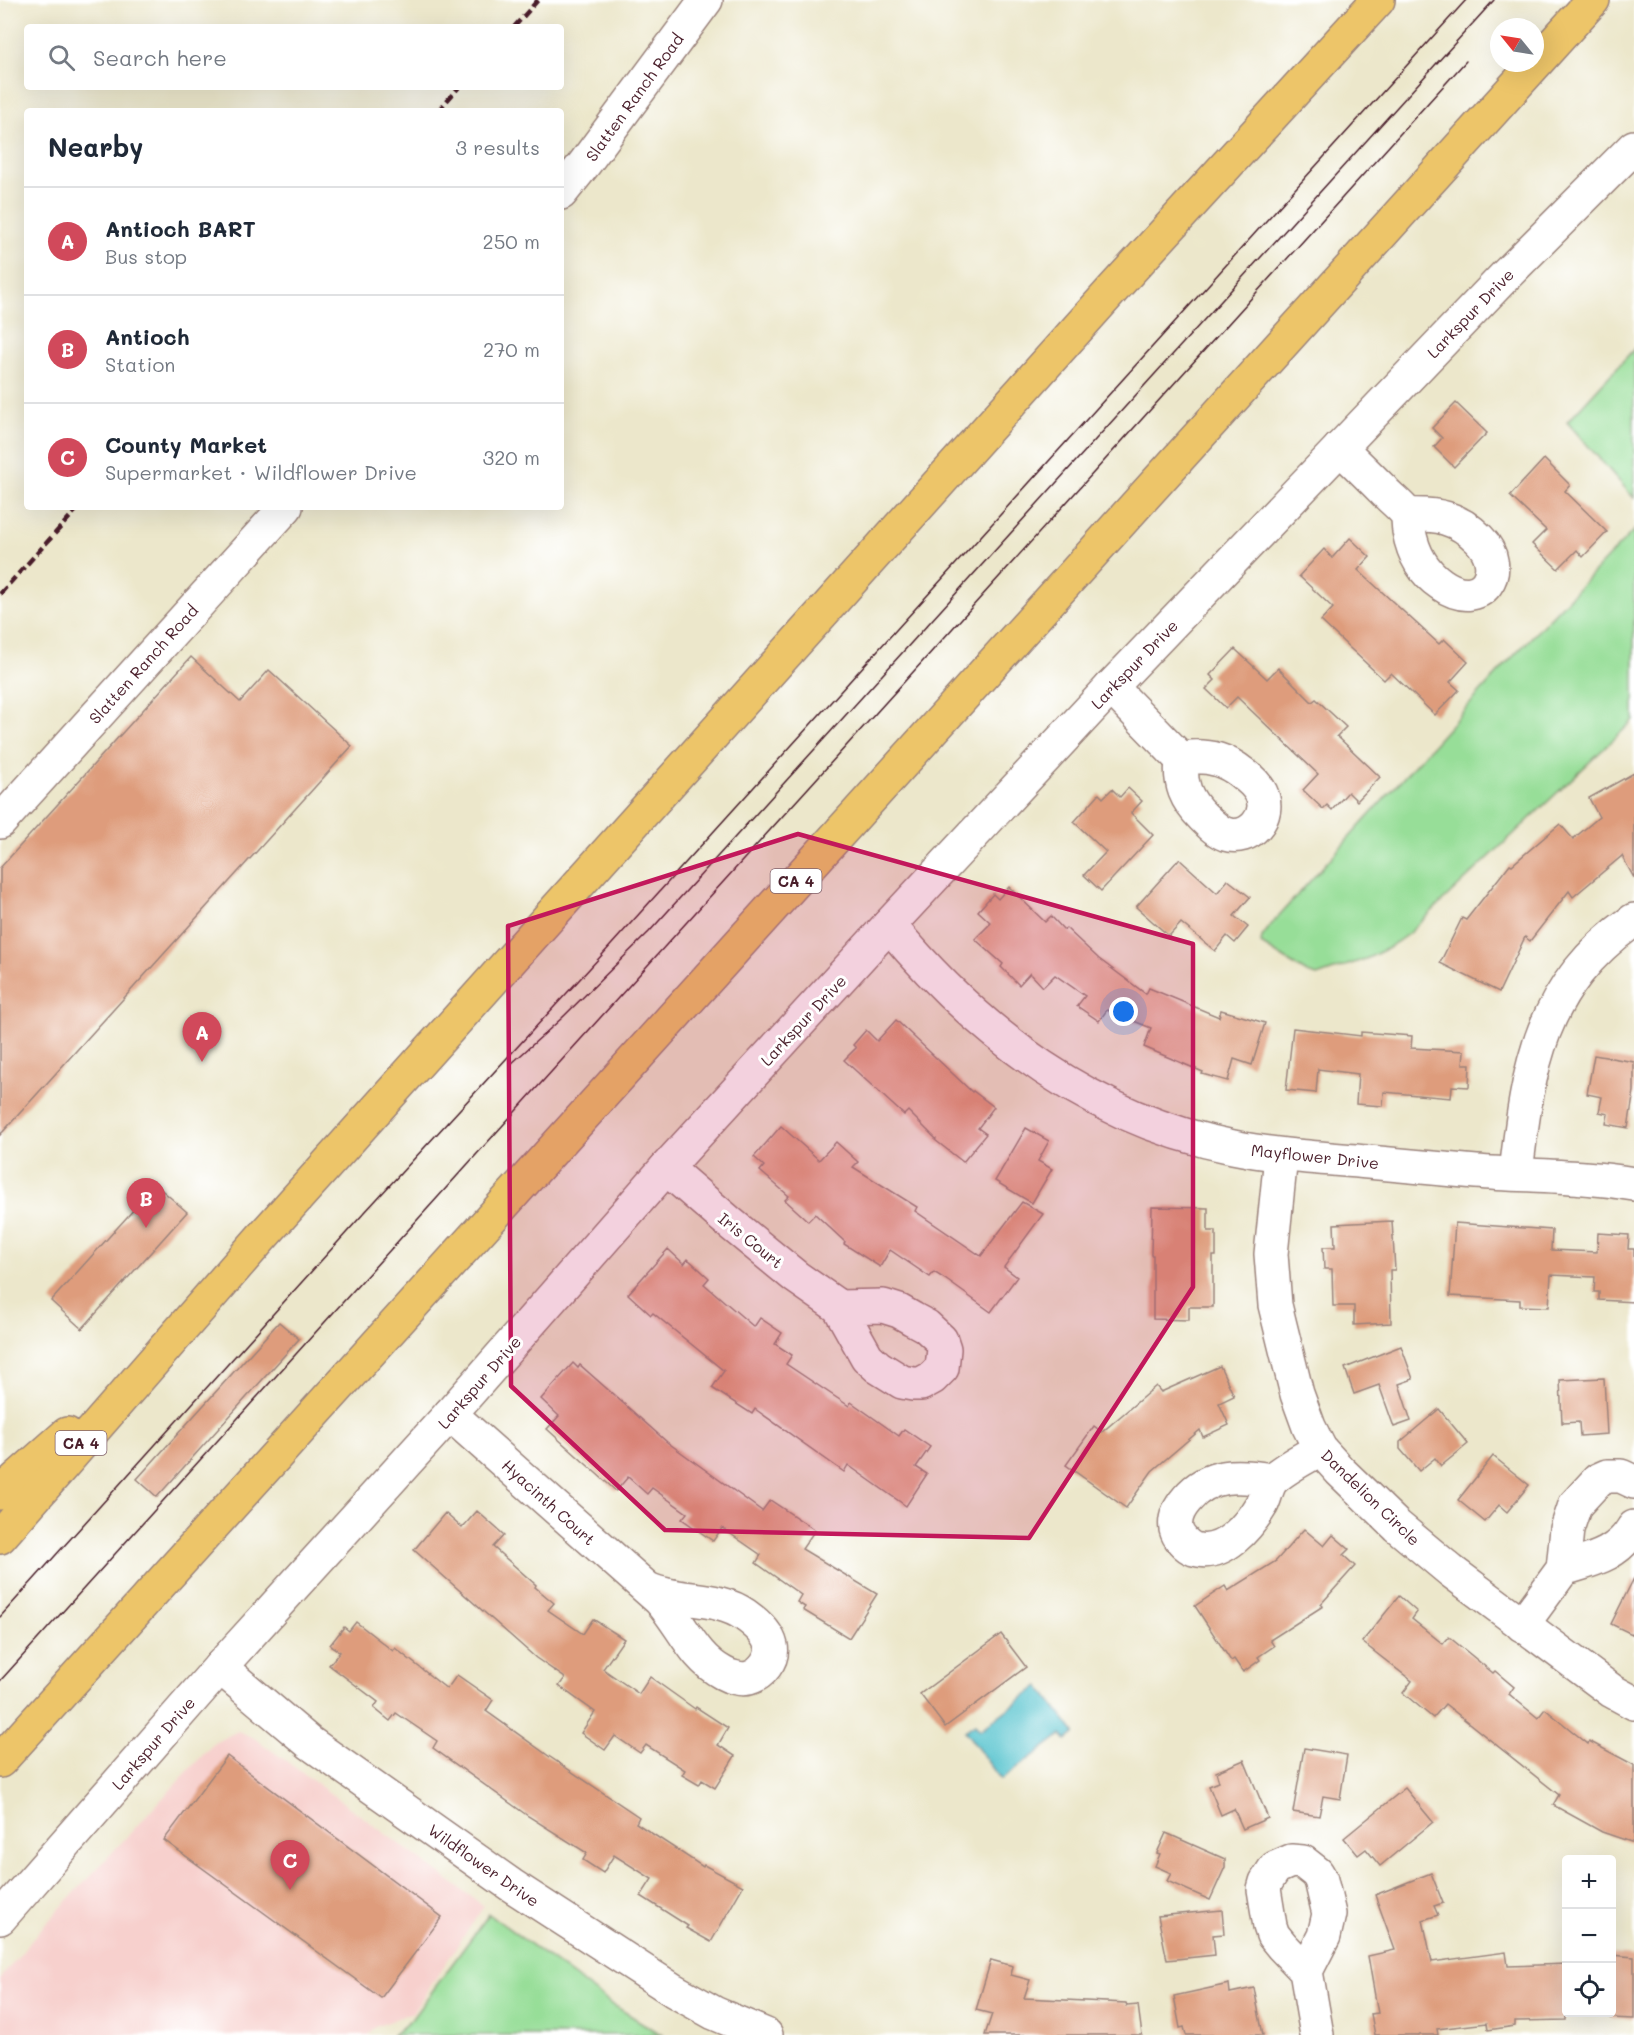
<!DOCTYPE html>
<html lang="en">
<head>
<meta charset="utf-8">
<style>
  body { margin:0; font-family:Mali,sans-serif; background:#f2f2f3; color:#1f2937 }
  .controls { position:absolute; right:18px; bottom:18px; display:grid; overflow:hidden; border-radius:6px; box-shadow:0 6px 24px #0002 }
  .controls button { width:54px; height:54px; display:grid; place-items:center; padding:0; border:0; border-bottom:2px solid #e0e1e3; background:#fff; color:#1f2937; font:30px sans-serif }
  .compass { position:absolute; left:1490px; top:18px; width:54px; height:54px; border-radius:50%; background:#fff; box-shadow:0 6px 24px #0002; rotate:300deg }
  .you { position:absolute; left:1124px; top:1012px; width:21px; height:21px; margin:-15px; border:4px solid #fff; border-radius:50%; background:#1a73e8; box-shadow:0 0 0 9px #1a73e833 }
  .badge { display:grid; place-items:center; width:39px; height:39px; border-radius:50%; background:#d1495b; color:#fff; font-size:20px; font-weight:700 }
  .pin { position:absolute; translate:-50% -50px; filter:drop-shadow(0 2px 3px #0008) }
  .pin::after { content:''; position:absolute; top:32px; width:21px; height:18px; background:inherit; clip-path:polygon(0 0,100% 0,50% 100%) }
  .list { margin:0; padding:0; list-style:none }
  h2 { display:flex; justify-content:space-between; align-items:center; height:78px; margin:0; padding:0 24px; font-size:26px }
  h2 small { font-size:20px; font-weight:400; color:#747a83 }
  .list li { display:grid; grid-template-columns:39px 1fr auto; gap:18px; align-items:center; box-sizing:border-box; height:108px; padding:0 24px; border-top:2px solid #e0e1e3 }
  .list b { display:block; font-size:22px; white-space:nowrap }
  .list p { margin:0; font-size:20px; white-space:nowrap; color:#747a83 }
  .list em { font-size:20px; font-style:normal; color:#747a83 }
  .icon { flex:none; width:33px; height:33px; fill:none; stroke:currentColor; stroke-width:2; stroke-linecap:round; stroke-linejoin:round }
  .map { position:relative; flex:none; width:1634px; height:2035px; overflow:hidden }
  .search { position:absolute; background:#fff; box-shadow:0 6px 24px #0002; left:24px; top:24px; width:540px; height:66px; display:flex; align-items:center; gap:15px; box-sizing:border-box; padding:0 21px; border-radius:6px; color:#747a83; font-size:22px }
  .panel { position:absolute; background:#fff; box-shadow:0 6px 24px #0002; left:24px; top:108px; width:540px; height:402px; border-radius:6px }
  .map>svg:first-child { display:block }
</style>
</head>
<body>
<div class="map">
<svg width="1634" height="2035" viewBox="0 0 1634 2035">
  <rect width="100%" height="100%" fill="#fff"/>
  <filter id="ink" filterUnits="userSpaceOnUse"><feTurbulence type="fractalNoise" baseFrequency=".0167" numOctaves="2"/><feDisplacementMap in="SourceGraphic" scale="12" xChannelSelector="R" yChannelSelector="G"/><feConvolveMatrix kernelMatrix="1 2 1 2 8 2 1 2 1" color-interpolation-filters="sRGB"/></filter>
  <filter id="wash" filterUnits="userSpaceOnUse"><feTurbulence type="fractalNoise" baseFrequency=".008" numOctaves="4" result="noise"/><feDisplacementMap in="SourceGraphic" scale="24" xChannelSelector="R" yChannelSelector="G"/><feGaussianBlur stdDeviation="1.35" result="paint"/><feColorMatrix in="noise" values="0 0 0 0 0 0 0 0 0 0 0 0 0 0 0 0 0 1.4 0 .05"/><feComposite in="paint" operator="in"/></filter>
  <g filter="url(#wash)">
    <rect width="100%" height="100%" fill="#ece7cb"/>
    <!-- built -->
    <polygon fill="#f7d0cd" points="238,1731 256,1739 484,1906 413,2012 375,2027 368,2035 0,2035 0,1979 41,1929 214,1743"/>
    <!-- green -->
    <g fill="#97de98" stroke="#707e62" stroke-width="1.5">
      <polygon points="1634,349 1634,498 1567,422"/>
      <polygon points="1634,530 1634,720 1408,934 1388,948 1368,958 1317,976 1307,973 1261,944 1262,937 1274,921 1505,665"/>
      <polygon points="489,1914 610,2003 662,2035 393,2035 411,2020"/>
    </g>
    <!-- water -->
    <polygon fill="#58c4cf" stroke="#51727d" stroke-width="1.5" points="1039,1686 1075,1733 1066,1740 1061,1735 1001,1780 965,1731 975,1724 980,1730"/>
    <g id="blocks">
      <!-- building -->
      <g fill="#de9c7b">
        <polygon points="1456,403 1487,433 1454,467 1434,447 1442,438 1432,428"/>
        <polygon points="1544,459 1570,485 1565,491 1607,532 1583,557 1577,550 1558,569 1532,544 1546,530 1510,496"/>
        <polygon points="1350,538 1370,557 1358,570 1439,644 1444,639 1468,662 1450,682 1459,690 1435,715 1391,673 1384,680 1321,621 1333,608 1299,576 1324,549 1332,558"/>
        <polygon points="1235,649 1267,679 1278,668 1312,702 1316,699 1346,727 1337,736 1380,777 1357,801 1348,792 1332,810 1327,805 1323,809 1303,790 1318,774 1237,697 1226,708 1206,689 1215,680 1210,675"/>
        <polygon points="191,657 240,702 269,670 352,746 0,1135 0,868"/>
        <polygon points="1634,773 1634,878 1622,856 1573,897 1569,891 1530,941 1525,937 1499,992 1440,963 1462,918 1466,920 1510,864 1512,865 1560,824 1573,839 1599,817 1589,798"/>
        <polygon points="1128,788 1142,801 1131,813 1153,835 1101,891 1084,875 1106,852 1074,822 1099,794 1103,798 1112,789 1120,797"/>
        <polygon points="1179,859 1217,893 1228,880 1250,897 1234,916 1248,927 1235,943 1227,936 1215,951 1181,923 1169,936 1136,907"/>
        <polygon points="1009,887 1045,922 1051,916 1064,930 1066,928 1099,959 1146,994 1149,988 1219,1017 1221,1010 1265,1023 1252,1065 1234,1059 1228,1081 1202,1074 1203,1072 1144,1047 1151,1028 1107,1010 1099,1021 1077,1006 1085,996 1055,975 1043,987 1030,973 1019,985 1001,967 1003,964 975,939 991,923 978,911 993,894 998,899"/>
        <polygon points="896,1020 972,1092 973,1091 994,1107 978,1128 986,1134 963,1162 935,1140 936,1139 908,1111 904,1115 844,1060 856,1048 853,1045 866,1030 877,1041"/>
        <polygon points="1293,1028 1361,1036 1361,1032 1412,1036 1411,1048 1464,1051 1463,1064 1470,1064 1469,1087 1452,1086 1451,1098 1384,1092 1383,1106 1356,1104 1358,1074 1318,1069 1316,1093 1286,1090"/>
        <polygon points="1594,1055 1634,1062 1634,1091 1628,1128 1606,1124 1608,1114 1599,1112 1602,1097 1587,1094"/>
        <polygon points="781,1126 819,1160 836,1142 858,1162 853,1167 917,1207 915,1211 981,1256 1022,1202 1043,1214 1004,1267 1017,1277 991,1312 945,1279 934,1272 930,1277 890,1250 880,1267 844,1244 845,1242 815,1214 808,1221 785,1200 789,1196 760,1171 764,1166 754,1157"/>
        <polygon points="1026,1128 1049,1141 1038,1161 1052,1169 1032,1203 995,1181"/>
        <polygon points="156,1185 187,1212 82,1329 51,1301"/>
        <polygon points="1152,1207 1208,1208 1208,1231 1216,1231 1216,1256 1213,1256 1213,1307 1189,1307 1189,1320 1153,1319 1153,1255 1151,1255"/>
        <polygon points="1392,1221 1395,1270 1390,1270 1391,1323 1354,1325 1354,1306 1333,1306 1332,1269 1324,1269 1323,1247 1335,1247 1334,1224"/>
        <polygon points="1455,1223 1552,1230 1551,1250 1597,1252 1598,1233 1629,1235 1628,1249 1634,1249 1634,1302 1599,1300 1599,1292 1594,1292 1595,1277 1551,1275 1549,1307 1520,1306 1520,1300 1450,1296"/>
        <polygon points="668,1249 684,1264 688,1259 709,1278 704,1284 754,1327 760,1318 782,1333 775,1344 792,1355 786,1364 849,1406 851,1402 899,1436 904,1429 930,1447 916,1467 927,1474 906,1506 848,1465 844,1472 755,1409 752,1414 712,1388 724,1371 653,1313 651,1315 628,1294"/>
        <polygon points="279,1322 299,1339 157,1497 137,1479"/>
        <polygon points="1401,1346 1413,1379 1399,1384 1411,1421 1394,1427 1379,1385 1354,1394 1345,1368"/>
        <polygon points="573,1363 578,1368 580,1365 667,1442 762,1511 770,1500 815,1530 802,1549 877,1594 849,1638 803,1610 805,1607 797,1602 801,1595 756,1563 761,1555 722,1528 713,1541 682,1519 687,1513 652,1488 647,1494 628,1477 616,1491 547,1429 559,1416 541,1399"/>
        <polygon points="1220,1366 1234,1396 1219,1403 1229,1425 1203,1437 1200,1430 1152,1471 1126,1508 1066,1465 1094,1426 1102,1432 1156,1386 1161,1392"/>
        <polygon points="1604,1378 1607,1434 1580,1436 1579,1422 1562,1423 1560,1380"/>
        <polygon points="1439,1409 1468,1444 1441,1466 1435,1458 1419,1471 1400,1449 1400,1442"/>
        <polygon points="1493,1456 1529,1485 1507,1512 1499,1505 1485,1522 1458,1500"/>
        <polygon points="477,1511 504,1535 493,1547 536,1585 535,1587 554,1603 548,1610 583,1634 593,1619 624,1639 603,1669 639,1694 650,1677 695,1709 696,1707 728,1728 718,1745 735,1756 715,1788 702,1780 699,1785 682,1775 685,1770 646,1745 640,1753 615,1736 605,1750 581,1733 595,1712 559,1686 565,1678 536,1658 414,1550 445,1513 462,1528"/>
        <polygon points="1304,1529 1324,1546 1333,1535 1349,1549 1343,1555 1355,1566 1321,1604 1323,1606 1270,1640 1274,1646 1258,1657 1260,1660 1243,1672 1234,1659 1231,1661 1195,1606 1225,1586 1228,1591 1276,1561"/>
        <polygon points="1634,1578 1634,1635 1611,1624"/>
        <polygon points="1399,1596 1417,1612 1412,1619 1443,1644 1449,1637 1493,1673 1495,1671 1514,1687 1509,1694 1538,1718 1545,1709 1588,1744 1589,1741 1634,1765 1634,1843 1602,1832 1553,1805 1559,1795 1445,1704 1433,1718 1403,1693 1412,1681 1362,1642"/>
        <polygon points="356,1622 393,1651 395,1648 447,1689 457,1675 493,1700 486,1711 550,1757 639,1817 636,1823 703,1867 704,1865 743,1886 711,1942 686,1928 688,1926 641,1896 652,1879 614,1855 603,1873 583,1860 587,1853 528,1816 433,1748 437,1741 396,1713 390,1721 374,1708 378,1702 329,1665 340,1652 330,1645 344,1627 349,1631"/>
        <polygon points="1001,1634 1026,1667 945,1727 920,1694"/>
        <polygon points="1304,1748 1347,1755 1340,1799 1323,1796 1319,1816 1293,1812"/>
        <polygon points="227,1756 442,1917 381,1998 164,1840"/>
        <polygon points="1244,1760 1268,1818 1243,1829 1234,1809 1221,1815 1209,1786 1219,1782 1216,1772"/>
        <polygon points="1405,1788 1433,1822 1380,1866 1366,1849 1358,1855 1344,1838"/>
        <polygon points="1166,1833 1225,1859 1225,1867 1210,1900 1167,1881 1171,1873 1155,1866 1160,1854 1157,1853"/>
        <polygon points="1431,1873 1443,1903 1434,1906 1438,1915 1423,1920 1432,1962 1506,1952 1508,1966 1566,1964 1566,2020 1515,2021 1515,2026 1488,2030 1487,2023 1437,2029 1438,2035 1375,2035 1371,2014 1378,2013 1368,1956 1395,1950 1375,1895"/>
        <polygon points="1222,1910 1224,1934 1213,1935 1215,1955 1167,1960 1158,1916"/>
        <polygon points="1611,1955 1634,1957 1634,2019 1611,2018"/>
        <polygon points="991,1960 1013,1966 1011,1975 1030,1980 1024,1998 1126,2003 1127,2006 1138,2005 1142,2035 985,2035 992,2014 976,2010"/>
        <polygon points="1229,1984 1230,1993 1254,1988 1263,2035 1186,2035 1184,2027 1180,2028 1174,1996"/>
      </g>
    </g>
  </g>
  <g filter="url(#ink)">
    <use href="#blocks" fill-opacity="0" stroke="#9b837b" stroke-width="1.5"/>
    <g fill="none" stroke-linecap="round" stroke-linejoin="round">
      <!-- minor casing -->
      <g stroke="#9b837b" stroke-width="36">
        <g id="minor">
          <polyline points="561,193 585,163 706,0"/>
          <path d="M1340,448c15,14 29,28 43,42 7,8 17,15 23,23 3,5 2,12 3,18 4,22 13,40 32,53 41,29 68,-15 38,-45 -22,-22 -42,-25 -71,-24"/>
          <polyline points="1111,687 1182,760"/>
          <path d="M1191,757c20,-1 35,3 51,16 7,5 15,12 19,20 11,23 -11,49 -36,41 -8,-3 -15,-10 -22,-17 -17,-17 -24,-33 -21,-57z"/>
          <polyline points="0,822 286,507"/>
          <path d="M889,925c91,110 202,194 344,222 44,9 89,11 135,15 36,3 72,7 108,10 53,4 105,3 158,12"/>
          <polyline points="1281,1156 1271,1254 1275,1305 1297,1394 1309,1427 1320,1449 1340,1471 1397,1526 1451,1571 1612,1691 1634,1703"/>
          <polyline points="666,1168 730,1223 796,1277 839,1307 867,1357 878,1367 902,1382 913,1384 921,1384 932,1378 942,1368 944,1349 941,1340 926,1326 913,1319 899,1311 883,1306 839,1307"/>
          <path d="M1516,1173c12,-107 24,-187 118,-253"/>
          <path d="M450,1414l210,186c22,24 33,57 63,73 7,4 18,7 26,5 12,-3 25,-19 22,-32 -3,-13 -16,-24 -26,-31 -28,-20 -67,-12 -97,-26"/>
          <path d="M1272,1480c-32,-5 -63,-8 -85,19 -7,8 -13,19 -11,30 2,8 10,17 18,20 29,9 55,-23 68,-45 4,-8 5,-19 11,-25 13,-12 32,-21 47,-30"/>
          <path d="M1563,1569c29,-9 55,-14 71,-42"/>
          <polyline points="1522,1625 1563,1569 1567,1529 1575,1505 1598,1480 1607,1476 1621,1476 1634,1482"/>
          <polyline points="220,1667 310,1743 511,1885 673,1990 714,2013 766,2035"/>
          <polyline points="0,1918 220,1667 450,1414 666,1168 889,925 1111,687 1505,276 1634,147"/>
          <polyline points="1306,1971 1324,1936 1329,1914 1321,1880 1317,1873 1303,1862 1291,1861 1275,1868 1266,1882 1264,1889 1270,1926 1273,1935 1282,1946 1306,1971 1317,2035"/>
        </g>
      </g>
      <!-- highway casing -->
      <g stroke="#9b837b" stroke-width="36">
        <g id="highway">
          <polyline points="0,1493 67,1434"/>
          <polyline points="0,1537 261,1238 1114,288 1378,0"/>
          <polyline points="0,1761 1593,0"/>
        </g>
      </g>
      <!-- minor -->
      <use href="#minor" stroke="#fff" stroke-width="33"/>
      <!-- highway -->
      <use href="#highway" stroke="#edc569" stroke-width="33"/>
      <!-- tram -->
      <g stroke="#4a1f2b" stroke-width="1.5">
        <polyline points="511,1064 562,1018 649,932 1494,0"/>
        <polyline points="0,1617 365,1212 602,955 1466,0"/>
        <polyline points="0,1681 1466,61"/>
      </g>
      <!-- rail -->
      <g stroke="#4a1f2b" stroke-width="4.5" stroke-dasharray="9 4.5" stroke-linecap="butt">
        <polyline points="514,27 538,0"/>
        <polyline points="438,111 459,87"/>
        <polyline points="0,594 79,507"/>
      </g>
    </g>
  </g>
  <!-- marked area -->
  <path fill="#c2185b" fill-opacity="0.2" stroke="#c2185b" stroke-width="4.5" stroke-linejoin="round" d="M798,834l395,110v343l-164,251 -364,-8 -154,-144 -3,-460z"/>
  <g text-anchor="middle" dominant-baseline="central" stroke-width="6" stroke-linejoin="round" paint-order="stroke">
    <!-- shield labels -->
    <g fill="#fff" stroke="#80626b" stroke-width="1.5">
      <rect x="770.5" y="869" width="51" height="24" rx="4.5"/>
      <rect x="55.5" y="1431" width="51" height="24" rx="4.5"/>
    </g>
    <g font-size="15" font-weight="bold" fill="#4a1f2b">
      <text x="796" y="881">CA 4</text>
      <text x="81" y="1443">CA 4</text>
    </g>
    <!-- street labels -->
    <g font-size="16" fill="#4a1f2b" stroke="#fff">
      <text transform="translate(634 97) rotate(-54)">Slatten Ranch Road</text>
      <text transform="translate(1470 313) rotate(-46)">Larkspur Drive</text>
      <text transform="translate(143 664) rotate(-48)">Slatten Ranch Road</text>
      <text transform="translate(1134 664) rotate(-46)">Larkspur Drive</text>
      <text transform="translate(803 1020) rotate(-47)">Larkspur Drive</text>
      <text transform="translate(1315 1156) rotate(6)">Mayflower Drive</text>
      <text transform="translate(751 1240) rotate(39)">Iris Court</text>
      <text transform="translate(479 1382) rotate(-49)">Larkspur Drive</text>
      <text transform="translate(1371 1497) rotate(44)">Dandelion Circle</text>
      <text transform="translate(549 1502) rotate(42)">Hyacinth Court</text>
      <text transform="translate(153 1743) rotate(-49)">Larkspur Drive</text>
      <text transform="translate(484 1865) rotate(35)">Wildflower Drive</text>
    </g>
  </g>
</svg>
<div class="controls">
<button>+</button>
<button>−</button>
<button><svg class="icon" aria-label="locate" viewBox="0 0 24 24"><circle cx="12" cy="12" r="6"/><path d="M12 2v4M12 18v4M2 12h4M18 12h4"/></svg></button>
</div>
<svg class="compass" viewBox="-18 -18 36 36"><path d="M0-13l5 13h-10z" fill="#e53935"/><path d="M0 13l5-13h-10z" fill="#747a83"/></svg>
<div class="you"></div>
<div class="pin badge" style="left:202px;top:1062px">A</div>
<div class="pin badge" style="left:146px;top:1228px">B</div>
<div class="pin badge" style="left:290px;top:1890px">C</div>
<div class="search"><svg class="icon" aria-label="search" viewBox="0 0 24 24"><circle cx="10" cy="10" r="6"/><path d="M15 15l6 6"/></svg>Search here</div>
<section class="panel">
<h2>Nearby<small>3 results</small></h2>
<ul class="list">
<li><span class="badge">A</span><div><b>Antioch BART</b><p>Bus stop</p></div><em>250 m</em></li>
<li><span class="badge">B</span><div><b>Antioch</b><p>Station</p></div><em>270 m</em></li>
<li><span class="badge">C</span><div><b>County Market</b><p>Supermarket · Wildflower Drive</p></div><em>320 m</em></li>
</ul>
</section>
</div>
</body>
</html>
